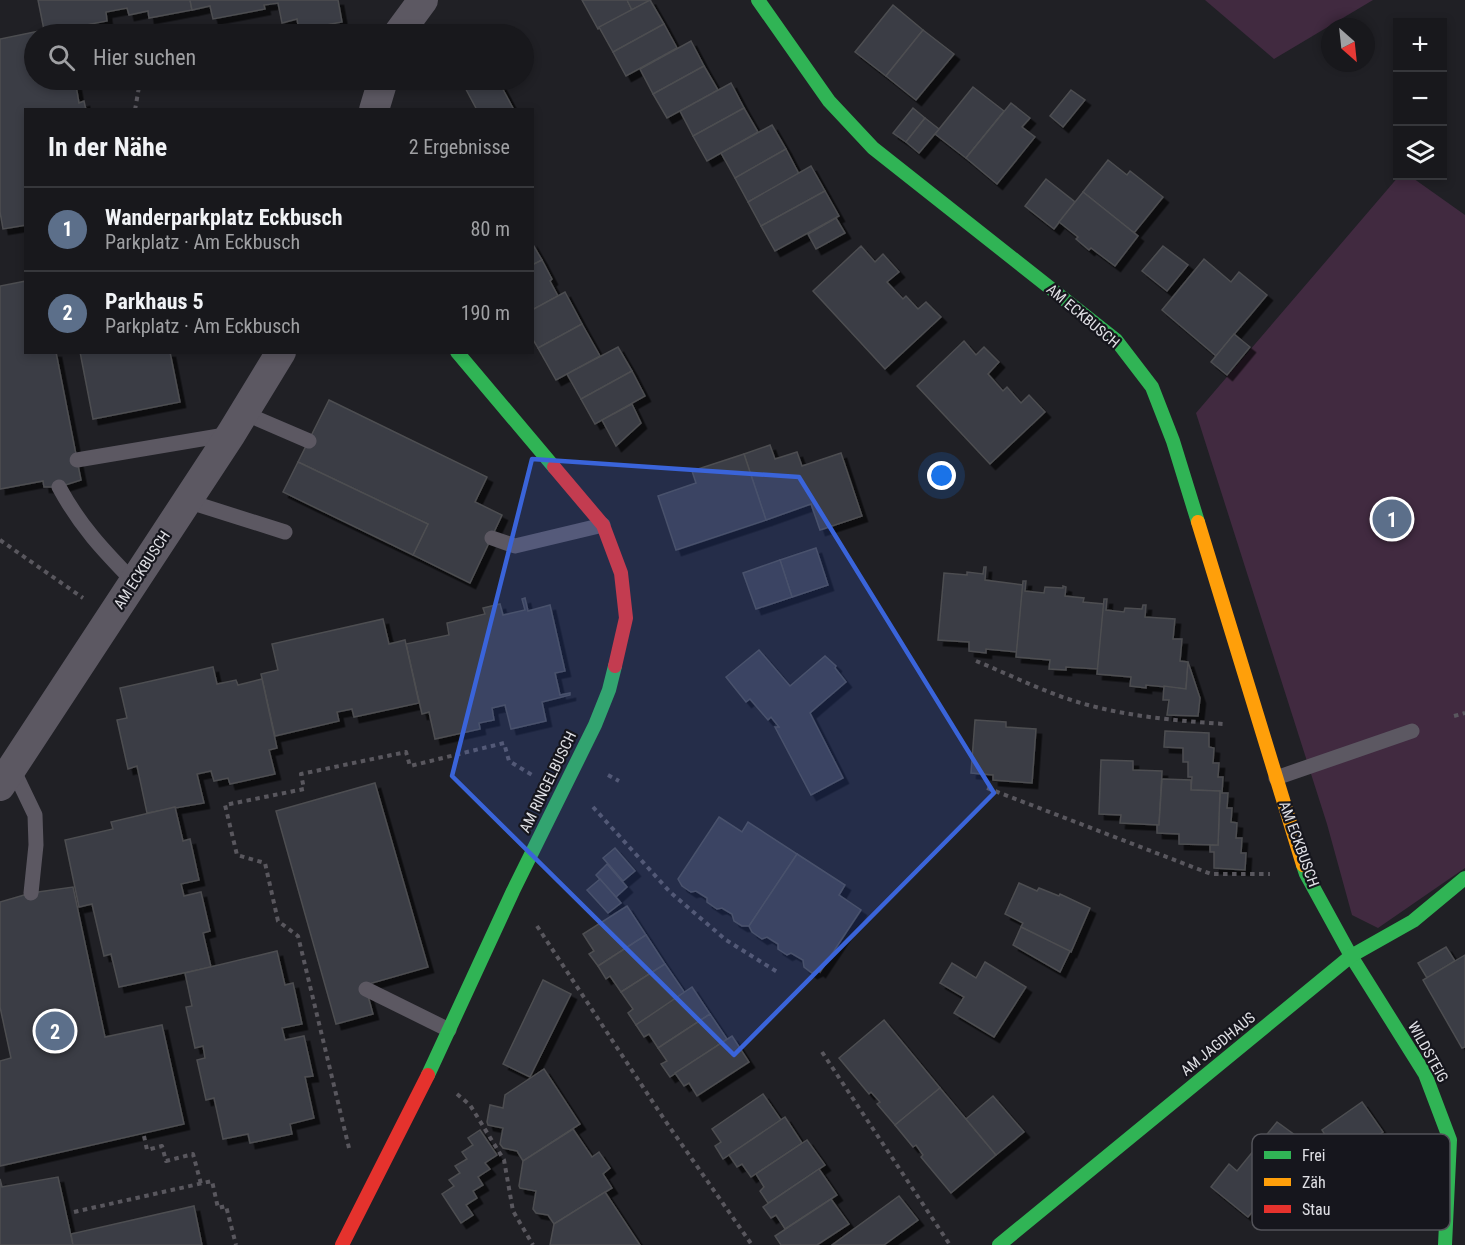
<!DOCTYPE html>
<html lang="de">
<head>
<meta charset="utf-8">
<style>
  body { margin:0; font-family:"Roboto Condensed",sans-serif; background:#212125; color:#f1f3f6 }
  .controls { position:absolute; right:18px; top:18px; display:grid; overflow:hidden; border-radius:0px; box-shadow:0 3px 9px #0003 }
  .controls button { width:54px; height:54px; display:grid; place-items:center; padding:0; border:0; border-bottom:2px solid #36373b; background:#18181c; color:#f1f3f6; font:30px sans-serif }
  .compass { position:absolute; left:1321px; top:18px; width:54px; height:54px; border-radius:50%; background:#18181c; box-shadow:0 3px 9px #0003; rotate:153deg }
  .you { position:absolute; left:942px; top:476px; width:21px; height:21px; margin:-15px; border:4px solid #fff; border-radius:50%; background:#1a73e8; box-shadow:0 0 0 9px #1a73e833 }
  .badge { display:grid; place-items:center; width:39px; height:39px; border-radius:50%; background:#0f766e; color:#fff; font-size:20px; font-weight:700 }
  .pin { position:absolute; translate:-50% -50%; border:3px solid #fff; box-shadow:0 2px 6px #0006 }
  .list { margin:0; padding:0; list-style:none }
  h2 { display:flex; justify-content:space-between; align-items:center; height:78px; margin:0; padding:0 24px; font-size:26px }
  h2 small { font-size:20px; font-weight:400; color:#9fa0a3 }
  .list li { display:grid; grid-template-columns:39px 1fr auto; gap:18px; align-items:center; box-sizing:border-box; height:84px; padding:0 24px; border-top:2px solid #36373b }
  .list b { display:block; font-size:22px; white-space:nowrap }
  .list p { margin:0; font-size:20px; white-space:nowrap; color:#9fa0a3 }
  .list em { font-size:20px; font-style:normal; color:#9fa0a3 }
  .icon { flex:none; width:33px; height:33px; fill:none; stroke:currentColor; stroke-width:2; stroke-linecap:round; stroke-linejoin:round }
  .map { position:relative; flex:none; width:1465px; height:1245px; overflow:hidden }
  .search { position:absolute; background:#18181c; box-shadow:0 3px 9px #0003; left:24px; top:24px; width:510px; height:66px; display:flex; align-items:center; gap:15px; box-sizing:border-box; padding:0 21px; border-radius:33px; color:#9fa0a3; font-size:22px }
  .panel { position:absolute; background:#18181c; box-shadow:0 3px 9px #0003; left:24px; top:108px; width:510px; height:246px; border-radius:0px }
  .map>svg:first-child { display:block }
</style>
</head>
<body>
<div class="map">
<svg width="1465" height="1245" viewBox="0 0 1465 1245">
  <defs>
    <filter id="shadow"><feDropShadow dx="5.5" dy="5.5" stdDeviation="0" flood-color="#0009"/></filter>
  </defs>
  <rect width="100%" height="100%" fill="#202025"/>
  <!-- green -->
  <g fill="#412a40">
    <polygon points="1205,0 1373,0 1274,59"/>
    <polygon points="1399,176 1410,176 1465,215 1465,868 1378,928 1352,915 1327,824 1196,413"/>
  </g>
  <!-- building -->
  <g fill="#3a3c45" stroke="#4d4e51" stroke-width="1.5" filter="url(#shadow)">
    <polygon points="38,0 190,0 192,10 149,18 148,11 129,15 127,8 106,12 107,21 65,29 64,26 44,30"/>
    <polygon points="190,0 338,0 342,22 299,30 297,19 282,23 278,3 264,5 265,9 213,19 210,6 192,10"/>
    <polygon points="582,0 627,0 632,10 598,29"/>
    <polygon points="627,0 651,0 632,10"/>
    <polygon points="650,0 664,24 613,52 599,27"/>
    <polygon points="893,5 923,30 886,76 855,52"/>
    <polygon points="664,24 677,48 626,76 613,52"/>
    <polygon points="64,26 66,34 34,34 34,80 75,80 79,103 84,101 86,110 26,110 26,225 3,229 0,212 0,39"/>
    <polygon points="923,30 954,54 916,100 886,76"/>
    <polygon points="691,41 704,66 653,94 640,69"/>
    <polygon points="704,66 718,90 667,118 653,94"/>
    <polygon points="461,80 498,80 514,110 477,110"/>
    <polygon points="731,83 744,108 693,136 680,111"/>
    <polygon points="973,87 1004,111 966,158 935,134"/>
    <polygon points="1071,90 1085,100 1063,127 1050,116"/>
    <polygon points="1011,103 1030,118 1022,127 1035,137 997,184 966,158"/>
    <polygon points="744,108 758,132 707,161 693,136"/>
    <polygon points="913,108 925,118 906,142 893,133"/>
    <polygon points="925,118 939,129 919,153 906,142"/>
    <polygon points="772,125 786,149 735,178 721,153"/>
    <polygon points="786,149 799,174 748,202 735,178"/>
    <polygon points="1108,160 1127,175 1130,171 1163,197 1134,233 1083,192"/>
    <polygon points="811,166 825,191 761,226 748,202"/>
    <polygon points="1046,179 1075,202 1054,229 1025,206"/>
    <polygon points="825,191 839,216 775,251 761,226"/>
    <polygon points="1083,192 1138,236 1115,266 1091,248 1089,250 1076,239 1078,237 1059,222"/>
    <polygon points="836,218 845,233 816,249 808,234"/>
    <polygon points="532,243 542,260 532,265"/>
    <polygon points="861,246 875,262 883,254 899,272 887,282 903,299 906,296 918,309 926,302 941,317 885,369 813,291"/>
    <polygon points="1163,246 1188,265 1167,291 1142,271"/>
    <polygon points="1204,259 1231,282 1239,272 1267,295 1216,356 1162,310"/>
    <polygon points="542,260 552,279 550,281 558,296 532,310 532,265"/>
    <polygon points="26,281 26,352 56,352 81,480 59,487 44,487 43,481 0,489 0,286"/>
    <polygon points="565,292 582,324 538,348 532,338 532,310"/>
    <polygon points="582,324 600,356 556,380 538,348"/>
    <polygon points="1234,334 1250,347 1227,375 1211,362"/>
    <polygon points="964,341 976,355 984,347 999,362 988,374 1003,391 1007,387 1021,403 1029,395 1045,412 990,464 917,386"/>
    <polygon points="618,347 632,371 581,399 567,374"/>
    <polygon points="80,352 170,352 180,402 93,419"/>
    <polygon points="632,371 645,396 595,424 581,399"/>
    <polygon points="329,400 487,477 475,502 502,515 470,583 413,555 428,524 298,462"/>
    <polygon points="632,404 641,423 616,446 602,420"/>
    <polygon points="770,445 775,459 797,452 802,466 841,453 862,516 820,530 811,504 766,520 744,454"/>
    <polygon points="744,454 766,520 676,550 658,496 696,483 692,471"/>
    <polygon points="298,462 428,524 413,555 283,492"/>
    <polygon points="816,548 828,585 792,597 780,560"/>
    <polygon points="780,560 792,597 756,609 743,573"/>
    <polygon points="984,567 986,567 985,580 1023,585 1017,652 986,649 986,653 969,651 969,642 938,640 944,573 967,575 967,572 983,574"/>
    <polygon points="1023,581 1026,581 1025,591 1044,593 1045,587 1063,588 1063,586 1066,587 1065,596 1084,598 1083,602 1104,604 1098,669 1066,667 1066,670 1049,669 1050,660 1016,657"/>
    <polygon points="525,598 528,611 550,605 565,671 555,673 560,695 570,693 570,695 542,702 546,721 511,729 505,705 492,708 494,720 479,723 480,729 435,739 429,712 422,714 406,644 449,635 447,623 485,614 483,608 500,604 503,615 525,610 522,599"/>
    <polygon points="1104,599 1107,599 1106,610 1124,612 1125,608 1142,609 1143,605 1146,605 1145,617 1175,619 1173,639 1182,639 1180,661 1188,662 1186,689 1146,685 1146,688 1130,686 1131,677 1097,674"/>
    <polygon points="383,619 389,644 405,640 419,703 354,717 352,709 337,712 339,721 275,736 261,674 278,670 272,644"/>
    <polygon points="759,650 790,686 825,656 836,666 835,668 846,682 810,713 843,778 811,795 775,727 779,727 771,717 768,720 750,699 746,702 726,677"/>
    <polygon points="1188,662 1200,698 1198,716 1167,715 1169,700 1163,700 1164,686 1186,689"/>
    <polygon points="213,667 217,684 236,680 238,685 262,679 277,748 269,750 275,774 230,784 228,778 214,781 211,771 197,774 204,803 147,813 137,766 128,769 117,720 127,718 120,688"/>
    <polygon points="975,720 1006,722 1006,727 1036,729 1032,783 993,780 993,775 971,773"/>
    <polygon points="1165,731 1209,733 1209,747 1214,748 1213,763 1219,763 1218,777 1223,777 1222,793 1228,793 1227,808 1232,808 1231,822 1237,823 1236,838 1242,838 1241,853 1246,853 1245,870 1214,868 1214,852 1210,852 1210,845 1218,845 1220,791 1191,790 1192,777 1188,777 1188,762 1183,762 1183,748 1164,747"/>
    <polygon points="1101,760 1133,761 1133,770 1162,771 1159,825 1120,823 1121,815 1099,814"/>
    <polygon points="1162,779 1191,780 1191,790 1220,791 1218,845 1179,844 1179,834 1157,833 1157,825 1159,825"/>
    <polygon points="375,783 428,967 365,985 373,1014 336,1024 276,811"/>
    <polygon points="175,807 183,841 190,839 199,880 181,884 184,896 201,892 210,931 203,933 211,967 119,987 111,954 104,956 92,904 79,907 65,840 113,829 111,822"/>
    <polygon points="719,817 742,832 748,822 797,854 749,926 742,926 734,921 732,914 722,908 717,909 707,902 707,898 696,891 691,892 682,886 678,879"/>
    <polygon points="615,848 635,871 623,881 603,858"/>
    <polygon points="797,854 845,885 839,895 861,910 820,972 818,970 812,973 804,967 803,960 791,953 787,955 778,949 778,944 767,937 762,939 752,932 749,926"/>
    <polygon points="607,864 627,887 616,897 596,875"/>
    <polygon points="600,879 621,903 608,913 587,890"/>
    <polygon points="1019,883 1037,891 1039,888 1059,896 1060,894 1090,908 1071,952 1021,927 1023,923 1005,914"/>
    <polygon points="73,887 105,1037 162,1025 184,1124 0,1166 0,1061 11,1058 0,1007 0,902 31,893"/>
    <polygon points="627,906 646,935 598,966 589,954 594,951 583,934"/>
    <polygon points="1021,927 1070,951 1060,972 1013,945"/>
    <polygon points="646,935 665,964 621,992 610,976 606,979 598,966"/>
    <polygon points="1446,947 1455,961 1427,978 1418,963"/>
    <polygon points="277,951 285,985 293,983 302,1024 282,1028 285,1040 304,1036 313,1076 305,1077 314,1118 290,1124 292,1134 250,1143 248,1134 223,1139 214,1098 206,1100 197,1060 205,1058 203,1046 195,1048 186,1007 192,1006 185,973"/>
    <polygon points="1465,955 1465,1047 1462,1048 1423,980"/>
    <polygon points="985,962 1026,987 994,1037 954,1013 964,997 940,983 952,963 976,978"/>
    <polygon points="665,964 685,993 636,1025 628,1013 633,1009 621,992"/>
    <polygon points="543,980 571,994 530,1077 503,1064"/>
    <polygon points="692,987 710,1014 658,1048 649,1034 644,1037 636,1025"/>
    <polygon points="710,1014 727,1039 670,1077 661,1064 667,1061 658,1048"/>
    <polygon points="884,1020 940,1088 895,1125 877,1104 880,1102 871,1092 869,1094 839,1058"/>
    <polygon points="732,1036 749,1062 697,1096 689,1083 684,1086 675,1073"/>
    <polygon points="544,1069 580,1124 523,1161 517,1151 503,1148 500,1144 503,1128 488,1125 487,1122 490,1105 503,1108 505,1095"/>
    <polygon points="940,1088 996,1155 951,1193 921,1157 923,1155 916,1145 913,1147 895,1125"/>
    <polygon points="763,1094 781,1120 723,1159 715,1146 721,1142 712,1129"/>
    <polygon points="993,1096 1024,1132 996,1155 966,1119"/>
    <polygon points="1362,1102 1383,1132 1292,1195 1277,1182 1248,1217 1211,1187 1229,1164 1237,1171 1277,1122 1313,1148 1327,1138 1322,1130"/>
    <polygon points="785,1117 802,1143 751,1177 742,1164 737,1167 729,1155"/>
    <polygon points="573,1129 592,1157 599,1152 610,1168 603,1174 612,1188 554,1224 548,1215 536,1213 533,1209 536,1191 520,1188 519,1186 523,1161"/>
    <polygon points="480,1130 497,1155 485,1163 490,1169 478,1177 483,1185 473,1191 477,1198 466,1205 473,1215 461,1223 442,1194 454,1186 449,1180 460,1173 455,1166 467,1159 462,1152 473,1145 468,1138"/>
    <polygon points="807,1140 825,1165 768,1203 760,1191 764,1187 756,1174"/>
    <polygon points="819,1169 837,1195 785,1229 776,1215 771,1218 763,1207"/>
    <polygon points="58,1177 73,1245 0,1245 0,1179 2,1187"/>
    <polygon points="605,1192 640,1245 550,1245 554,1224"/>
    <polygon points="899,1196 918,1220 884,1245 832,1245"/>
    <polygon points="831,1199 849,1224 817,1245 781,1245 775,1236"/>
    <polygon points="194,1206 202,1245 73,1245 71,1234"/>
  </g>
  <g fill="none" stroke-linecap="round" stroke-linejoin="round">
    <!-- path -->
    <g stroke="#59575e" stroke-width="4" stroke-dasharray="4.5 4.5" stroke-linecap="butt">
      <polyline points="126,28 127,34"/>
      <polyline points="138,80 139,87 180,80"/>
      <polyline points="135,110 139,87"/>
      <polyline points="0,540 83,598"/>
      <path d="M976,661c27,11 54,24 81,34 53,20 110,25 167,29"/>
      <polyline points="1454,716 1465,713"/>
      <polyline points="608,775 619,781"/>
      <polyline points="987,788 1211,874 1270,874"/>
      <polyline points="593,807 670,892 726,940 779,973"/>
      <polyline points="537,926 664,1119 752,1245"/>
      <polyline points="822,1052 950,1245"/>
      <polyline points="457,1094 470,1105 504,1160 513,1211 533,1245"/>
      <polyline points="144,1136 147,1150 162,1146 166,1161 193,1154 201,1184"/>
      <polyline points="349,1148 298,936 278,921 265,863 237,855 225,805 304,789 301,774 406,752 410,766 504,743 509,761 532,775"/>
      <polyline points="74,1212 212,1181 218,1208 226,1206 236,1245"/>
    </g>
    <!-- lane -->
    <g stroke="#5c5862" stroke-width="15">
      <polyline points="244,413 309,441"/>
      <polyline points="77,460 231,434"/>
      <path d="M59,487c21,39 44,63 75,95"/>
      <polyline points="187,501 285,532"/>
      <polyline points="492,538 515,546 603,525"/>
      <polyline points="12,767 35,815 36,845 31,893"/>
      <polyline points="1276,778 1412,731"/>
      <polyline points="366,989 449,1030"/>
    </g>
    <!-- street -->
    <g stroke="#5c5862" stroke-width="30">
      <polyline points="398,34 423,0"/>
      <polyline points="374,110 383,80"/>
      <polyline points="0,786 231,434 281,352"/>
    </g>
    <!-- fast -->
    <g stroke="#30b455" stroke-width="14">
      <polyline points="758,0 829,101 873,148 1116,340 1152,387 1173,441 1198,522"/>
      <polyline points="457,352 554,467"/>
      <polyline points="1303,865 1306,874 1351,956 1425,1074 1450,1140 1445,1245"/>
      <polyline points="428,1075 513,891 595,725 609,690 615,666"/>
      <polyline points="999,1245 1351,956 1413,921 1465,878"/>
    </g>
    <!-- slow -->
    <polyline stroke="#ff9f0a" stroke-width="14" points="1198,522 1303,865"/>
    <!-- jam -->
    <g stroke="#e5322d" stroke-width="14">
      <polyline points="554,467 603,525 621,573 626,618 615,666"/>
      <polyline points="342,1245 428,1075"/>
    </g>
  </g>
  <!-- marked area -->
  <path fill="#3a64da" fill-opacity="0.2" stroke="#3a64da" stroke-width="4.5" stroke-linejoin="round" d="M532,459l267,18 195,316 -260,262 -282,-279z"/>
  <g text-anchor="middle" dominant-baseline="central" stroke-width="4.5" stroke-linejoin="round" paint-order="stroke">
    <!-- street labels -->
    <g font-size="15" fill="#e0e0e5" stroke="#16161d">
      <text transform="translate(1083 316) rotate(40)">AM ECKBUSCH</text>
      <text transform="translate(142 570) rotate(-57)">AM ECKBUSCH</text>
      <text transform="translate(548 782) rotate(-64)">AM RINGELBUSCH</text>
      <text transform="translate(1299 844) rotate(70)">AM ECKBUSCH</text>
      <text transform="translate(1218 1044) rotate(-39)">AM JAGDHAUS</text>
      <text transform="translate(1428 1052) rotate(61)">WILDSTEIG</text>
    </g>
  </g>
  <!-- legend -->
  <rect x="1252" y="1134" width="198" height="96" rx="9" fill="#16161d" stroke="#535359" stroke-width="1.5"/>
  <rect x="1264" y="1151" width="27" height="8" fill="#30b455"/>
  <rect x="1264" y="1178" width="27" height="8" fill="#ff9f0a"/>
  <rect x="1264" y="1205" width="27" height="8" fill="#e5322d"/>
  <g font-size="16" fill="#e0e0e5">
    <text x="1302" y="1161">Frei</text>
    <text x="1302" y="1188">Zäh</text>
    <text x="1302" y="1215">Stau</text>
  </g>
</svg>
<div class="controls">
<button>+</button>
<button>−</button>
<button><svg class="icon" aria-label="layers" viewBox="0 0 24 24"><path d="M12 4l9 5-9 5-9-5zM3 14l9 5 9-5"/></svg></button>
</div>
<svg class="compass" viewBox="-18 -18 36 36"><path d="M0-13l5 13h-10z" fill="#e53935"/><path d="M0 13l5-13h-10z" fill="#9fa0a3"/></svg>
<div class="you"></div>
<div class="pin badge" style="left:1392px;top:519px;background:#5c6f8a">1</div>
<div class="pin badge" style="left:55px;top:1031px;background:#5c6f8a">2</div>
<div class="search"><svg class="icon" aria-label="search" viewBox="0 0 24 24"><circle cx="10" cy="10" r="6"/><path d="M15 15l6 6"/></svg>Hier suchen</div>
<section class="panel">
<h2>In der Nähe<small>2 Ergebnisse</small></h2>
<ul class="list">
<li><span class="badge" style="background:#5c6f8a">1</span><div><b>Wanderparkplatz Eckbusch</b><p>Parkplatz · Am Eckbusch</p></div><em>80 m</em></li>
<li><span class="badge" style="background:#5c6f8a">2</span><div><b>Parkhaus 5</b><p>Parkplatz · Am Eckbusch</p></div><em>190 m</em></li>
</ul>
</section>
</div>
</body>
</html>
